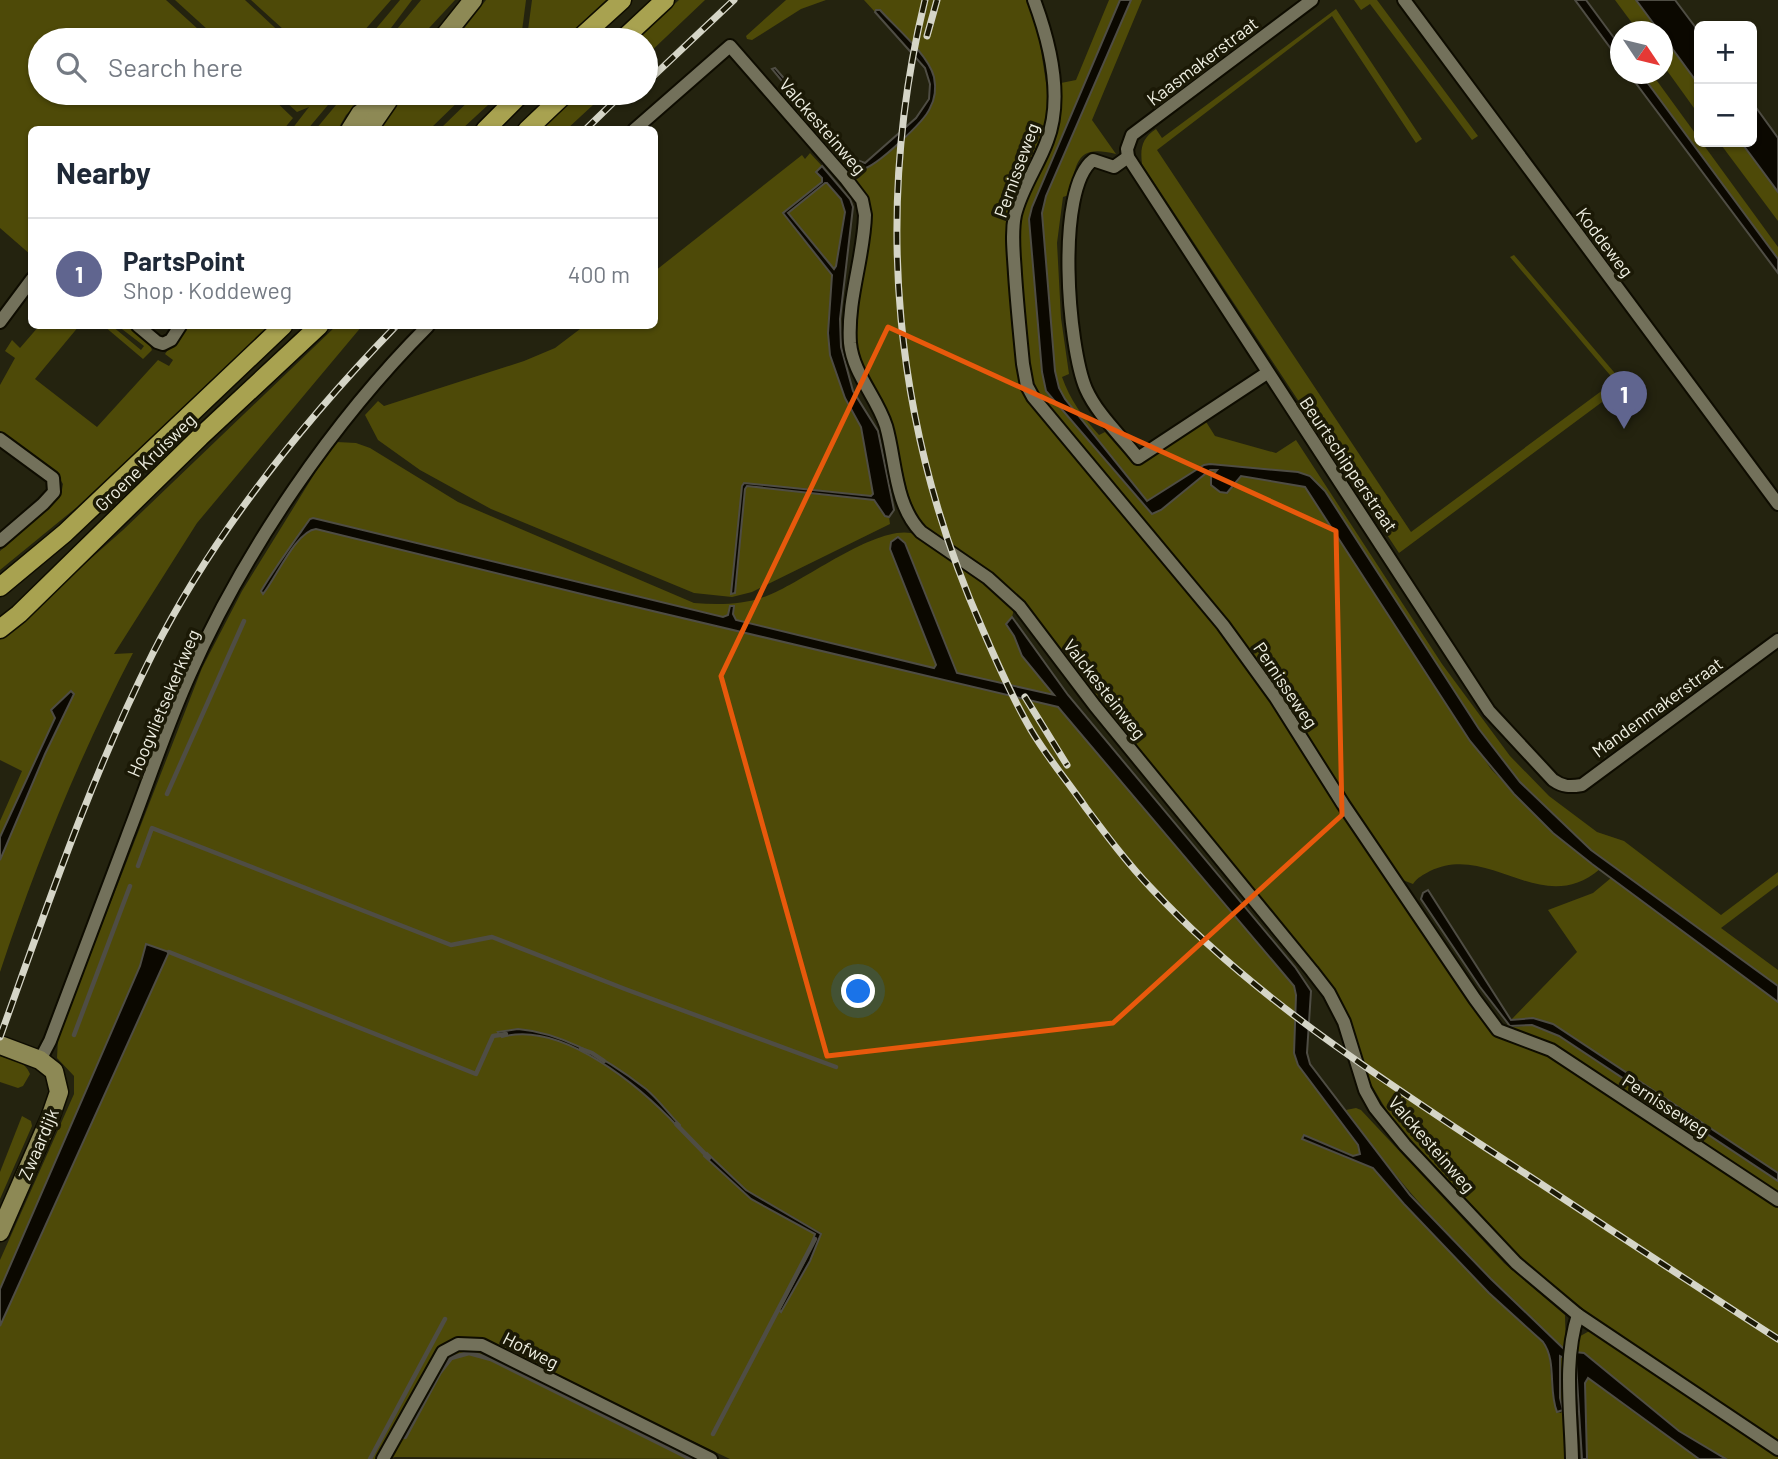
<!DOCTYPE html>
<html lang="en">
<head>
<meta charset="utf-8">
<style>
  body { margin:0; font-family:Barlow,sans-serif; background:#f6f6f7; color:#1f2937 }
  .controls { position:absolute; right:21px; top:21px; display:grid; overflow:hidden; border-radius:10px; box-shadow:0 2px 5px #0004 }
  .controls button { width:63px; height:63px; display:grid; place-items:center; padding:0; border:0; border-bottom:2px solid #e0e1e3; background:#fff; color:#1f2937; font:35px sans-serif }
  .compass { position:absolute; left:1610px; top:21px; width:63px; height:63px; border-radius:50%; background:#fff; box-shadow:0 2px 5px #0004; rotate:125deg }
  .you { position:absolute; left:859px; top:992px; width:24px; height:24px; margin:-18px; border:5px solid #fff; border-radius:50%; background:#1a73e8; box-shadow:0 0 0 10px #1a73e833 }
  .badge { display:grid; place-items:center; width:46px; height:46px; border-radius:50%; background:#60658f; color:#fff; font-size:23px; font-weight:700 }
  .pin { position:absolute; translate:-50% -58px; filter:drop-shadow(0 2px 4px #0008) }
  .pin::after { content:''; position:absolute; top:37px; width:24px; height:21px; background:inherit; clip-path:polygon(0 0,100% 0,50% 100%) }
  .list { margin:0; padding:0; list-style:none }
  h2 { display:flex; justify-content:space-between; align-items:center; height:91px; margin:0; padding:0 28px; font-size:30px }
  h2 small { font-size:23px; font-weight:400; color:#747a83 }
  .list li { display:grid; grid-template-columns:46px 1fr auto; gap:21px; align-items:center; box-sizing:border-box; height:112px; padding:0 28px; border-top:2px solid #e0e1e3 }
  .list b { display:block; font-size:26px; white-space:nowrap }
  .list p { margin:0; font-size:23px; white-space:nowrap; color:#747a83 }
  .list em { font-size:23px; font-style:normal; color:#747a83 }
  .icon { flex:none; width:38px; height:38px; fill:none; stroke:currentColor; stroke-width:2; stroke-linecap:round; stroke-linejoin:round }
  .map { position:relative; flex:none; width:1778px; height:1459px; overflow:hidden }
  .search { position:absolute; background:#fff; box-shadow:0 2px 5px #0004; left:28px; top:28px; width:630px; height:77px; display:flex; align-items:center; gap:18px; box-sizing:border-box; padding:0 24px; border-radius:38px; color:#747a83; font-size:26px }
  .panel { position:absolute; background:#fff; box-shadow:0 2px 5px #0004; left:28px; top:126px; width:630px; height:203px; border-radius:10px }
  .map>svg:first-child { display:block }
</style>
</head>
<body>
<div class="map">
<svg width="1778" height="1459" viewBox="0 0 1778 1459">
  <rect width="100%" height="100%" fill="#24230f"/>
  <!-- green -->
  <g fill="#4e4a08" fill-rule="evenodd">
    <polygon points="0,0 166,0 210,40 40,40 40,93 267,93 293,118 283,130 32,130 31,255 0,228"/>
    <polygon points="175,0 245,0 288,40 219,40"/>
    <polygon points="251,0 391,0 363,32 369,37 400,0 412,0 382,40 295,40"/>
    <polygon points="421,0 455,0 418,40 388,40"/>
    <polygon points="486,0 526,0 522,31 517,40 455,40"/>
    <polygon points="532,0 606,0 563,40 523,40 528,30"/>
    <polygon points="679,0 705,0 646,56 646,40 636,40"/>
    <polygon points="786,0 826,0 801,9 752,40 747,39 746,36"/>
    <path d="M864,0h163l10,25 10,64 1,31 -13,37 -23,47 -6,21 6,104 10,54 220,277 236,353 77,45 223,148v238l-190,-131 -46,-35 -44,-41 -95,-99 -38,-64 -22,-68 -11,-17 -287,-355 -118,-104c-26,-33 -22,-67 -36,-105 -15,-39 -39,-65 -35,-110 3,-33 21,-79 13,-111l-29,-40 5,-7 9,9 21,-3 49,-45 8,-13 3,-14 -5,-25 -52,-57 -3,3z"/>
    <path d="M1109,0h11l-88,207 -3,12 13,153 4,19 106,123 9,-4 49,-40 8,-1 15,19 8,-12 64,11 119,183 67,99 62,64 47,36c-59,50 -109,-27 -170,2 -7,4 -12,6 -17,13l-13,-5 -122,-183 -244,-306c-11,-50 -23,-130 -13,-180l40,-92v-35l15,-3z"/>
    <path d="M1131,0h11l-50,120 24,34c-40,-10 -39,8 -47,41l-6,2 -6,46 4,75 8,56 -7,3c8,23 21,40 37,58l6,-3 29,33 69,-48 12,19 61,17 20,-13 146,224 68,92 39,40 48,36 27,9 97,74 57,-43v13l-57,43 57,42v16l-187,-136 -71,-68 -41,-53 -154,-238 -15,-15 -12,-4 -88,-8 -6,1 -57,36 -82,-102 -6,-11 -4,-17 -13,-158 4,-17z"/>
    <polygon points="1354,0 1377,0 1478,136 1472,140 1370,4 1361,10"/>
    <polygon points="1615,0 1636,0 1659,31 1638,31"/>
    <path d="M1336,9l86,130 -6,4 -84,-127 -175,134 254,382 204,-151 -105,-124 4,-2 111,130 -226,168 -257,-389c-2,-16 0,-26 14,-35l6,9z"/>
    <polygon points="1662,36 1699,85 1699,115 1663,65"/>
    <polygon points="1634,74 1652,74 1778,247 1778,269"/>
    <polygon points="276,93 338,93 307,130 292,129 309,107 297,112"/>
    <polygon points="346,93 368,93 346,115 338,129 316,129"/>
    <polygon points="407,93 467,93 430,129 375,130"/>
    <polygon points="477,93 501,93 462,129 440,129"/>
    <polygon points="580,93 606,93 567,129 541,129"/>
    <polygon points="1719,142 1741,142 1778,192 1778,221"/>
    <polygon points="810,153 822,166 816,172 822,178 822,182 784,212 832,274 828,333 830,355 845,398 861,427 873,494 872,496 744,483 731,593 735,593 745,489 749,485 874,500 881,512 889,517 890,524 752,592 732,597 694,593 491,509 420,470 378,440 365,415 378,401 384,406 524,361 555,348 584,326 654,326 655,271 802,155 805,159"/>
    <polygon points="827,183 841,199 845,212 836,268 834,269 788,213 823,184"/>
    <polygon points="39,326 79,326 35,379 97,427 158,360 169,366 173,360 165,354 184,326 270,326 77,507 0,570 0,551 56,501 61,495 63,484 58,476 0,431 0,385 15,358 5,351 12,340 20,348"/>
    <path d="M104,326h8l29,24 3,-4 -26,-20c16,0 29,9 34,24l-9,9z"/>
    <path d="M336,326h26l-165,197 -83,131 19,-1c-53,102 -97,210 -133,319v-112l45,-106 29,-60 -3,-3 -20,19 4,8 -55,119v-16l22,-50 -22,-11v-121l123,-109z"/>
    <path d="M337,442l19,1 14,5 88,54 236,101c25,2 51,2 75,-8 35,-14 106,-69 142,-62l76,51 27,25 -2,8 -6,7 8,12 8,20 32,37 -1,3 -96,-23 -52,-130 -7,-6 38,128 -2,3 -198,-48 -3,-6 1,-8 -7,11h-4l-410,-99 -8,7 -44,68h3c11,-15 34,-62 52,-64l286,70 456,108 5,3 231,276 2,9 -2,58 4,12 60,81 2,8 -7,2 -49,-20 69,32 31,36 85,89 54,49 6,9 3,37 5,24 4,1 2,-3 -3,-12v-43l6,5 3,99h-839l-253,-120 -24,-1 -16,12 -59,109h-378v-199l74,-166v-18l-17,-18 1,-20 144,-370 40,-77 89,-144zM707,1154l39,36 75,43 -11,28 -28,50 -3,-1 27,-52 9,-24 -64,-35 -47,-43z"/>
    <polygon points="1611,878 1778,1002 1778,1173 1553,1024 1533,1018 1511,1020 1577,952 1548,910 1593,893"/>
    <polygon points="1508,1024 1514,1027 1532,1025 1559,1036 1778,1181 1778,1195 1503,1028"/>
    <path d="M0,1055c12,4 25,6 30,19l-7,12 -5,2 -18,-6z"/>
    <path d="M1356,1108l5,2 143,153 61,52 1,36c-81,-74 -157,-152 -220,-241z"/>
    <polygon points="22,1116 31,1121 32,1126 0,1199 0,1172"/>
    <polygon points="1591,1330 1778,1455 1778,1459 1726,1459 1679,1431 1635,1396 1576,1354 1577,1338"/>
    <polygon points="471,1348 481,1350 700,1459 395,1457 387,1459 438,1363 452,1352"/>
    <polygon points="1587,1378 1591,1379 1625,1406 1699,1459 1587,1459 1585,1383"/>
  </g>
  <!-- water -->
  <g fill="#0b0800" stroke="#4f4d44" stroke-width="2" fill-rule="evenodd">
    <polygon points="1120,0 1131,0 1046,196 1042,213 1055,371 1059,388 1065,399 1147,501 1204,465 1210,464 1298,472 1310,476 1325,491 1479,729 1520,782 1591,850 1778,986 1778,1002 1592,864 1553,833 1514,794 1470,741 1305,487 1241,476 1227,493 1220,492 1211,485 1211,477 1217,470 1210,470 1161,510 1152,514 1046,391 1042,372 1029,219 1032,207"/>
    <polygon points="1575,0 1586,0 1620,46 1620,61"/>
    <polygon points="1636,0 1675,0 1699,32 1699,85 1663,36 1662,32 1659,31"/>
    <path d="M876,10h4c15,17 48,44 54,67 2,10 1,22 -4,31 -5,13 -55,60 -68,61 -8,0 -12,-7 -17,-12l-73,-88 3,-1 79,91 11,4 51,-45 13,-19 1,-15 -5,-16 -50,-56z"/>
    <polygon points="1629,74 1641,74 1778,259 1778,273"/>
    <polygon points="1752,102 1778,138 1778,192 1741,142 1752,142"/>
    <path d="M822,166l28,33 3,8 -13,112 1,28 12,44 25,40 16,79 -5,7 -4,-1 -11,-16 -127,-14 -2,3 -10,104 -4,1 11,-108 2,-3 127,13 2,-2 -12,-67 -16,-29 -15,-43 -2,-22 4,-58 -49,-62 39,-31v-4l-6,-6zM825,183h2l14,16 4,13 -9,54 -2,3 -46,-56z"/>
    <path d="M313,518l410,99 5,-2 2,-9h4l-1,8 3,6 198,48 2,-3 -46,-116 1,-7 7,-5 7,6 52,130 97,22 -32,-39 -8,-20 -8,-12 6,-7 56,78 227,272 16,24 -4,62 3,11 100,131 81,84 75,72 18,2 95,78 47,28h-27l-111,-81 -3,5 2,76h-5l-6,-95 -16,-8v42l3,12 -6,2c-9,-22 0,-51 -14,-70l-54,-49 -85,-89 -31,-36 -71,-29 2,-4 49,21 7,-2 -2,-9 -60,-80 -4,-12 2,-58 -2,-9 -236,-279 -456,-108 -286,-70c-20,2 -40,49 -53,65l-2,-3c15,-25 32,-48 49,-72z"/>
    <polygon points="71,691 74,694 45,754 0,860 0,837 55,718 51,710"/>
    <polygon points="1428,890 1511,1020 1533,1018 1553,1024 1778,1173 1778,1181 1559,1036 1532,1025 1510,1026 1480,987 1421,899 1423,893"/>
    <polygon points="146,944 169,952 0,1326 0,1289 140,966"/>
    <path d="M518,1029c46,4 92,32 128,60 12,10 22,24 34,36v4c-39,-42 -118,-109 -178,-92l-4,-5z"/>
    <polygon points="707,1153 746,1190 821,1234 810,1261 781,1312 779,1310 806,1258 815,1234 751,1199 704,1156"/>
  </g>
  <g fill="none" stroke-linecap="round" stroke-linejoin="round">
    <!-- stream -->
    <g stroke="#4f4d44" stroke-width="4.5">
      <polyline points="167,794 244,621"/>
      <polyline points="138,866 152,828 451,945 492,937 625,989 836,1067"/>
      <polyline points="169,952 476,1074 493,1036 506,1034"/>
      <polyline points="74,1035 130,886"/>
      <polyline points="581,1049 592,1053 604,1061"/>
      <polyline points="676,1124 709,1158"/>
      <polyline points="713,1434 815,1239"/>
      <polyline points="405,1437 440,1372 451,1358 469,1353 491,1359 691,1459"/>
      <polyline points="370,1459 445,1319"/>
    </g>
    <!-- street casing -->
    <g stroke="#0e0c00" stroke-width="16">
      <g id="street">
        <path d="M1034,0c16,43 30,97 13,141 -9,25 -26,48 -32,74 -4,19 -1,39 0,59 2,30 5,60 8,90l4,22 6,11 190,228 53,73 67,106 132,195 23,31 53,20 227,150"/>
        <path d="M1312,0l-180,135 -5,14 1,8 361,554 64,69c10,7 17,7 29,5l196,-145"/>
        <polyline points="1404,0 1778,504"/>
        <path d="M634,130l96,-84 116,133 16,21 3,15c-1,42 -18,84 -15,128 3,31 27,54 36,83 10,35 8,78 35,106l67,46 32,29 75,99 217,265 17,22 15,29 21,68 10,18 30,37 111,118 62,52 200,134"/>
        <path d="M1128,157l-14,10 -21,-7c-38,29 -25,187 -7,229 11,25 35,47 52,69l129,-85"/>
        <polyline points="0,322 32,279"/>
        <polyline points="138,326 157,342 163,344 171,340 180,326"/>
        <polyline points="0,439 53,478 54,492 43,504 0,541"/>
        <path d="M40,1060l10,-19c26,-68 52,-136 77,-204 21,-54 39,-110 63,-163 55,-124 143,-253 238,-348"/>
        <polyline points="383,1459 443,1352 458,1344 482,1345 711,1459"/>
        <path d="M1572,1459c-1,-47 -9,-99 6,-144"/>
      </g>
    </g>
    <!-- secondary casing -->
    <g stroke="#0e0c00" stroke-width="21">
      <g id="secondary">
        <polyline points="441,40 473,0"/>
        <polyline points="350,130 360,114 388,93"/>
        <polyline points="368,130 388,101"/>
        <polyline points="0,1045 40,1060 54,1071 59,1092 50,1118 0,1232"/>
      </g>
    </g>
    <!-- primary casing -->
    <g stroke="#0e0c00" stroke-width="21">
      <g id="primary">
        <polyline points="578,40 622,0"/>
        <polyline points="622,40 665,0"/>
        <polyline points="485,130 522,93"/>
        <polyline points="527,130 566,93"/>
        <polyline points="0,587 65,533 283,326"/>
        <polyline points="0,629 19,614 200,437 319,326"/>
      </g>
    </g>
    <!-- street -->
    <use href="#street" stroke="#73715b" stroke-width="12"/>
    <!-- secondary -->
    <use href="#secondary" stroke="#8d8955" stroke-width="18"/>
    <!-- primary -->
    <use href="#primary" stroke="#a8a250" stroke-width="18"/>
    <!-- rail casing -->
    <g stroke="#d5d5c7" stroke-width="7">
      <g id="rail">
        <path d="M925,0c-52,213 -31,428 57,628 15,35 30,69 49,102 16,27 37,52 55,78 21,28 42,56 66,81 95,102 212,178 328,255 100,65 198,131 298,195"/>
        <polyline points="927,36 937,0"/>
        <polyline points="646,83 734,0"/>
        <polyline points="585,130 623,93"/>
        <polyline points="1025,697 1067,765"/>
        <path d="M0,1037c47,-130 91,-261 153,-384 62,-122 149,-230 243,-327"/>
      </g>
    </g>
    <!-- rail -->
    <use href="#rail" stroke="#1b1906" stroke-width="4.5" stroke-dasharray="13" stroke-linecap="butt"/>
  </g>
  <!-- marked area -->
  <path fill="none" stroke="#e8590c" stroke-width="5" stroke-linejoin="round" d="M888,327l448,204 6,284 -229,208 -286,33 -106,-380z"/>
  <g text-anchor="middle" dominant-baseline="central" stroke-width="7" stroke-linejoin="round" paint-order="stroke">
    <!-- street labels -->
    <g font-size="18" fill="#efefe2" stroke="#1b1906">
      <text transform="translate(1202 61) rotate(-37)">Kaasmakerstraat</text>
      <text transform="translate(823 126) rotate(49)">Valckesteinweg</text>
      <text transform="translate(1016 170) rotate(-70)">Pernisseweg</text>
      <text transform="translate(1605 242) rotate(53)">Koddeweg</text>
      <text transform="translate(145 462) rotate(-44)">Groene Kruisweg</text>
      <text transform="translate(1349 464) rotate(56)">Beurtschipperstraat</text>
      <text transform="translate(1286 685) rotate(56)">Pernisseweg</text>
      <text transform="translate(1105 689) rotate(52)">Valckesteinweg</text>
      <text transform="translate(163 703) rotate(-67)">Hoogvlietsekerkweg</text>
      <text transform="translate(1657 707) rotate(-36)">Mandenmakerstraat</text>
      <text transform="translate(1666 1105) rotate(33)">Pernisseweg</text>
      <text transform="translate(38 1144) rotate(-67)">Zwaardijk</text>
      <text transform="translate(1432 1144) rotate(49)">Valckesteinweg</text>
      <text transform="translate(531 1350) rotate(27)">Hofweg</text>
    </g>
  </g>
</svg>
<div class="controls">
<button>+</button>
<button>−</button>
</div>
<svg class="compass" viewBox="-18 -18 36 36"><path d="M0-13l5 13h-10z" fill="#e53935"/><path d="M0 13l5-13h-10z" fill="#747a83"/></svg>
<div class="you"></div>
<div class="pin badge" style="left:1624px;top:429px">1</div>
<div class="search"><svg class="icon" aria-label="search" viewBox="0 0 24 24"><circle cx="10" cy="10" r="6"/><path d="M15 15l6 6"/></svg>Search here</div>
<section class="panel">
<h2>Nearby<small></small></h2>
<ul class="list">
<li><span class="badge">1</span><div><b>PartsPoint</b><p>Shop · Koddeweg</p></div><em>400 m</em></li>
</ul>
</section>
</div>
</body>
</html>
